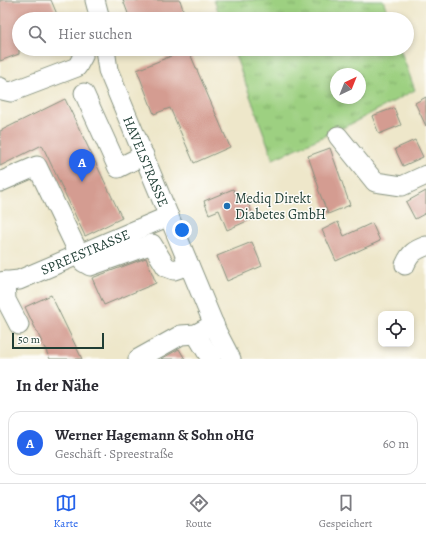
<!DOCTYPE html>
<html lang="de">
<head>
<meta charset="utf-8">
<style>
  body { margin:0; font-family:Alegreya,serif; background:#f2f2f3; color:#2b2b33 }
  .controls { position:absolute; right:12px; bottom:12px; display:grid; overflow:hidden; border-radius:8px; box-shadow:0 2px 6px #0003 }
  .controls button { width:36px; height:36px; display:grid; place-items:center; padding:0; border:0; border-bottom:1px solid #e1e1e2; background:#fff; color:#2b2b33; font:20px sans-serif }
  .compass { position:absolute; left:330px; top:68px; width:36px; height:36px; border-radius:50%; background:#fff; box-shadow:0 2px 6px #0003; rotate:43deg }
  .scale { position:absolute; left:12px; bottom:10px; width:92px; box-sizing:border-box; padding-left:4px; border:2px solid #1f3d34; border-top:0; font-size:11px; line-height:14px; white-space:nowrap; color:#1f3d34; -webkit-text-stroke:3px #fdfcf7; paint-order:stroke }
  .you { position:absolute; left:182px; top:230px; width:14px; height:14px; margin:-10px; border:3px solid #fff; border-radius:50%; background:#1a73e8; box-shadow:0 0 0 6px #1a73e833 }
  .badge { display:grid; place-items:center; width:26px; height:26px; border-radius:50%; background:#2563eb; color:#fff; font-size:13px; font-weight:700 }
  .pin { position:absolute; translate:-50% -33px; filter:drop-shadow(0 1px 2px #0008) }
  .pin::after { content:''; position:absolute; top:21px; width:14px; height:12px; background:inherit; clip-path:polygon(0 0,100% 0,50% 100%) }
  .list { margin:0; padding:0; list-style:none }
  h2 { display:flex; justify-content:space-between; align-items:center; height:52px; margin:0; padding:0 16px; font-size:17px }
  h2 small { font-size:13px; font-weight:400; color:#7c7c81 }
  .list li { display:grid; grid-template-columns:26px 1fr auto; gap:12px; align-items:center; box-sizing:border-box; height:64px; margin:0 8px 8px; padding:0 8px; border:1px solid #e1e1e2; border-radius:12px }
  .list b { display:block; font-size:15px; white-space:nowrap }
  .list p { margin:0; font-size:13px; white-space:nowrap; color:#7c7c81 }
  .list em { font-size:13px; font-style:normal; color:#7c7c81 }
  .icon { flex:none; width:22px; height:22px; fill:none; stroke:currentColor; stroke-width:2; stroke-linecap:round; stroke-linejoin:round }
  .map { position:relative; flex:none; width:426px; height:359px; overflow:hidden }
  .search { position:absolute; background:#fff; box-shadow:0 2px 6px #0003; left:12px; right:12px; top:12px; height:44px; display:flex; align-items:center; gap:10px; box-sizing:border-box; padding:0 14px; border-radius:22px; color:#7c7c81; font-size:15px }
  .sheet { height:124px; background:#fff }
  nav { display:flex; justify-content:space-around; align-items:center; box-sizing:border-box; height:56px; border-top:1px solid #e1e1e2; background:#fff; font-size:11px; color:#7c7c81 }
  nav a { display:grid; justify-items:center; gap:2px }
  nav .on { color:#2563eb }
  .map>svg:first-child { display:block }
</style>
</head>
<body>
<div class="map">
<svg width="426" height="359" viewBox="0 0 426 359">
  <defs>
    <pattern id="grass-tufts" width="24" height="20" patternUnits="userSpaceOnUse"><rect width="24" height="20" fill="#9dd081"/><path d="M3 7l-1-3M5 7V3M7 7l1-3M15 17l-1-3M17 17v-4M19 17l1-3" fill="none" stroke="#7faa6a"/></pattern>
  </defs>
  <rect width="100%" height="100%" fill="#fdfcf7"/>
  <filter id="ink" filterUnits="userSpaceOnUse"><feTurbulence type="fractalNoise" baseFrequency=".025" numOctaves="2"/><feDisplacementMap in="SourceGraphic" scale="8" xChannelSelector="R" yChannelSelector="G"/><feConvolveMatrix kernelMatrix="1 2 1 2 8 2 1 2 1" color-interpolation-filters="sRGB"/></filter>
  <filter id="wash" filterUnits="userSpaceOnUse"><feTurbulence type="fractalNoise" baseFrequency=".012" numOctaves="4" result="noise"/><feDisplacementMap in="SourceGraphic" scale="16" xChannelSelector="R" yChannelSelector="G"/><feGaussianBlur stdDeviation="0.9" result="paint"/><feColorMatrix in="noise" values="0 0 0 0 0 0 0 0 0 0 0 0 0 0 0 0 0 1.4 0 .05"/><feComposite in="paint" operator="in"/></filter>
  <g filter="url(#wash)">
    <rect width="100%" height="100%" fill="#eee7ca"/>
    <!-- grass -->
    <g fill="url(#grass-tufts)" stroke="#5e865a" fill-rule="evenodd">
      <polygon points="214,0 383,0 390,19 221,19"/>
      <path d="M233,49h167l15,41 -68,36 -74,33zM336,74h24v24h-24z"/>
    </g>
    <g id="blocks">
      <!-- building -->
      <g fill="#d49c91">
        <polygon points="0,0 51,0 59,19 19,19 19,54 0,61"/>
        <polygon points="123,0 180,0 186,19 130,19"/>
        <polygon points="188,49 230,147 194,163 170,108 154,114 137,70"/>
        <polygon points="426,97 426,126 415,103"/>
        <polygon points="65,99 122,218 85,236 42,145 0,166 0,131"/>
        <polygon points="394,108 401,125 379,134 372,116"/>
        <polygon points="415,140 423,157 403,166 395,149"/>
        <polygon points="330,148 350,205 328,214 318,189 319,188 308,156"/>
        <polygon points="233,189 237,198 245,195 254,218 227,230 219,210 209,214 204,201"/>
        <polygon points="426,191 426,213 415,219 406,202"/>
        <polygon points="338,222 344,236 372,223 380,241 336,261 322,230"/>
        <polygon points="252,242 262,266 227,281 217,256"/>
        <polygon points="146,258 156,283 104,305 92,278"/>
        <polygon points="51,295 82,359 50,359 25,307"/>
        <polygon points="179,349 185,359 161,359"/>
      </g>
    </g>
  </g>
  <g filter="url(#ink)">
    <use href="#blocks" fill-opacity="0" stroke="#86927f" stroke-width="1"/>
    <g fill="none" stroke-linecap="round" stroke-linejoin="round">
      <!-- minor casing -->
      <g stroke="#86927f" stroke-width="21">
        <g id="minor">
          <polyline points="95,0 100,19"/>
          <path id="s1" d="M105,49l3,21 109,262 14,27"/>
          <polyline points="0,87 2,90 11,92 77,67 83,56 81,49"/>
          <polyline points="84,93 118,168 144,155"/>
          <polyline points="338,136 375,182 402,186 426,175"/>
          <polyline points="0,182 37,166 83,262 90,266 152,244 166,267 174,270 189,265"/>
          <path d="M405,265c5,-12 10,-15 21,-19"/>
          <polyline points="5,281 6,300 19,325"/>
          <path id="s2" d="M0,282l19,-2 150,-64"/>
          <polyline points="196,334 211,359"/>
          <polyline points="138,359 181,335 196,334 214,324"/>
        </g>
      </g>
      <!-- minor -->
      <use href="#minor" stroke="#fff" stroke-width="19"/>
    </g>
  </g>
  <!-- markers -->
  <circle fill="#1f6fb2" stroke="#fdfcf7" stroke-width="1.5" cx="227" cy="206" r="4"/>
  <g text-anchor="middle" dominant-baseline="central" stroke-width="3" stroke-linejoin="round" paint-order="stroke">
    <!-- street labels -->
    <g font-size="14" fill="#1f3d34" stroke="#fdfcf7">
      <text stroke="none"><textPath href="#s1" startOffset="120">HAVELSTRASSE</textPath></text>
      <text stroke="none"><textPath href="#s2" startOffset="91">SPREESTRASSE</textPath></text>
    </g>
    <!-- poi labels -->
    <g font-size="14" fill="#1f3d34" stroke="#fdfcf7" text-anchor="start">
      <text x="235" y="198">Mediq Direkt<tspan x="235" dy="16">Diabetes GmbH</tspan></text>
    </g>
  </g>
</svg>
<div class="controls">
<button><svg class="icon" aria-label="locate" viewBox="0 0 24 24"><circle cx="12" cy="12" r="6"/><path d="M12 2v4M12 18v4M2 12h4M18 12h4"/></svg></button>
</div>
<svg class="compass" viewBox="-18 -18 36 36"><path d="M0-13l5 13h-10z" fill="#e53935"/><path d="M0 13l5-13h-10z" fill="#7c7c81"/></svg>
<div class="scale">50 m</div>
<div class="you"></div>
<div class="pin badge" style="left:82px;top:182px">A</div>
<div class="search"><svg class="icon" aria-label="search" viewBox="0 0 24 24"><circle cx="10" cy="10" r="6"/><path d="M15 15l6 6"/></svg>Hier suchen</div>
</div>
<section class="sheet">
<h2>In der Nähe<small></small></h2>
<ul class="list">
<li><span class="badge">A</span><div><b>Werner Hagemann &amp; Sohn oHG</b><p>Geschäft · Spreestraße</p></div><em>60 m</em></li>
</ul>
</section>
<nav>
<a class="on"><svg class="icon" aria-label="map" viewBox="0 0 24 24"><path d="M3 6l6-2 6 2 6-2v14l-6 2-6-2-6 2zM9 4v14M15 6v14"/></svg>Karte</a>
<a><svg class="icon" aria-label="directions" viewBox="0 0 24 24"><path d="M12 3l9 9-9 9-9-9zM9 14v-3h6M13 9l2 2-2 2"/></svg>Route</a>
<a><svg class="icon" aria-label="saved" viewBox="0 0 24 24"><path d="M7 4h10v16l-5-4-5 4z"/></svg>Gespeichert</a>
</nav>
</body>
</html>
